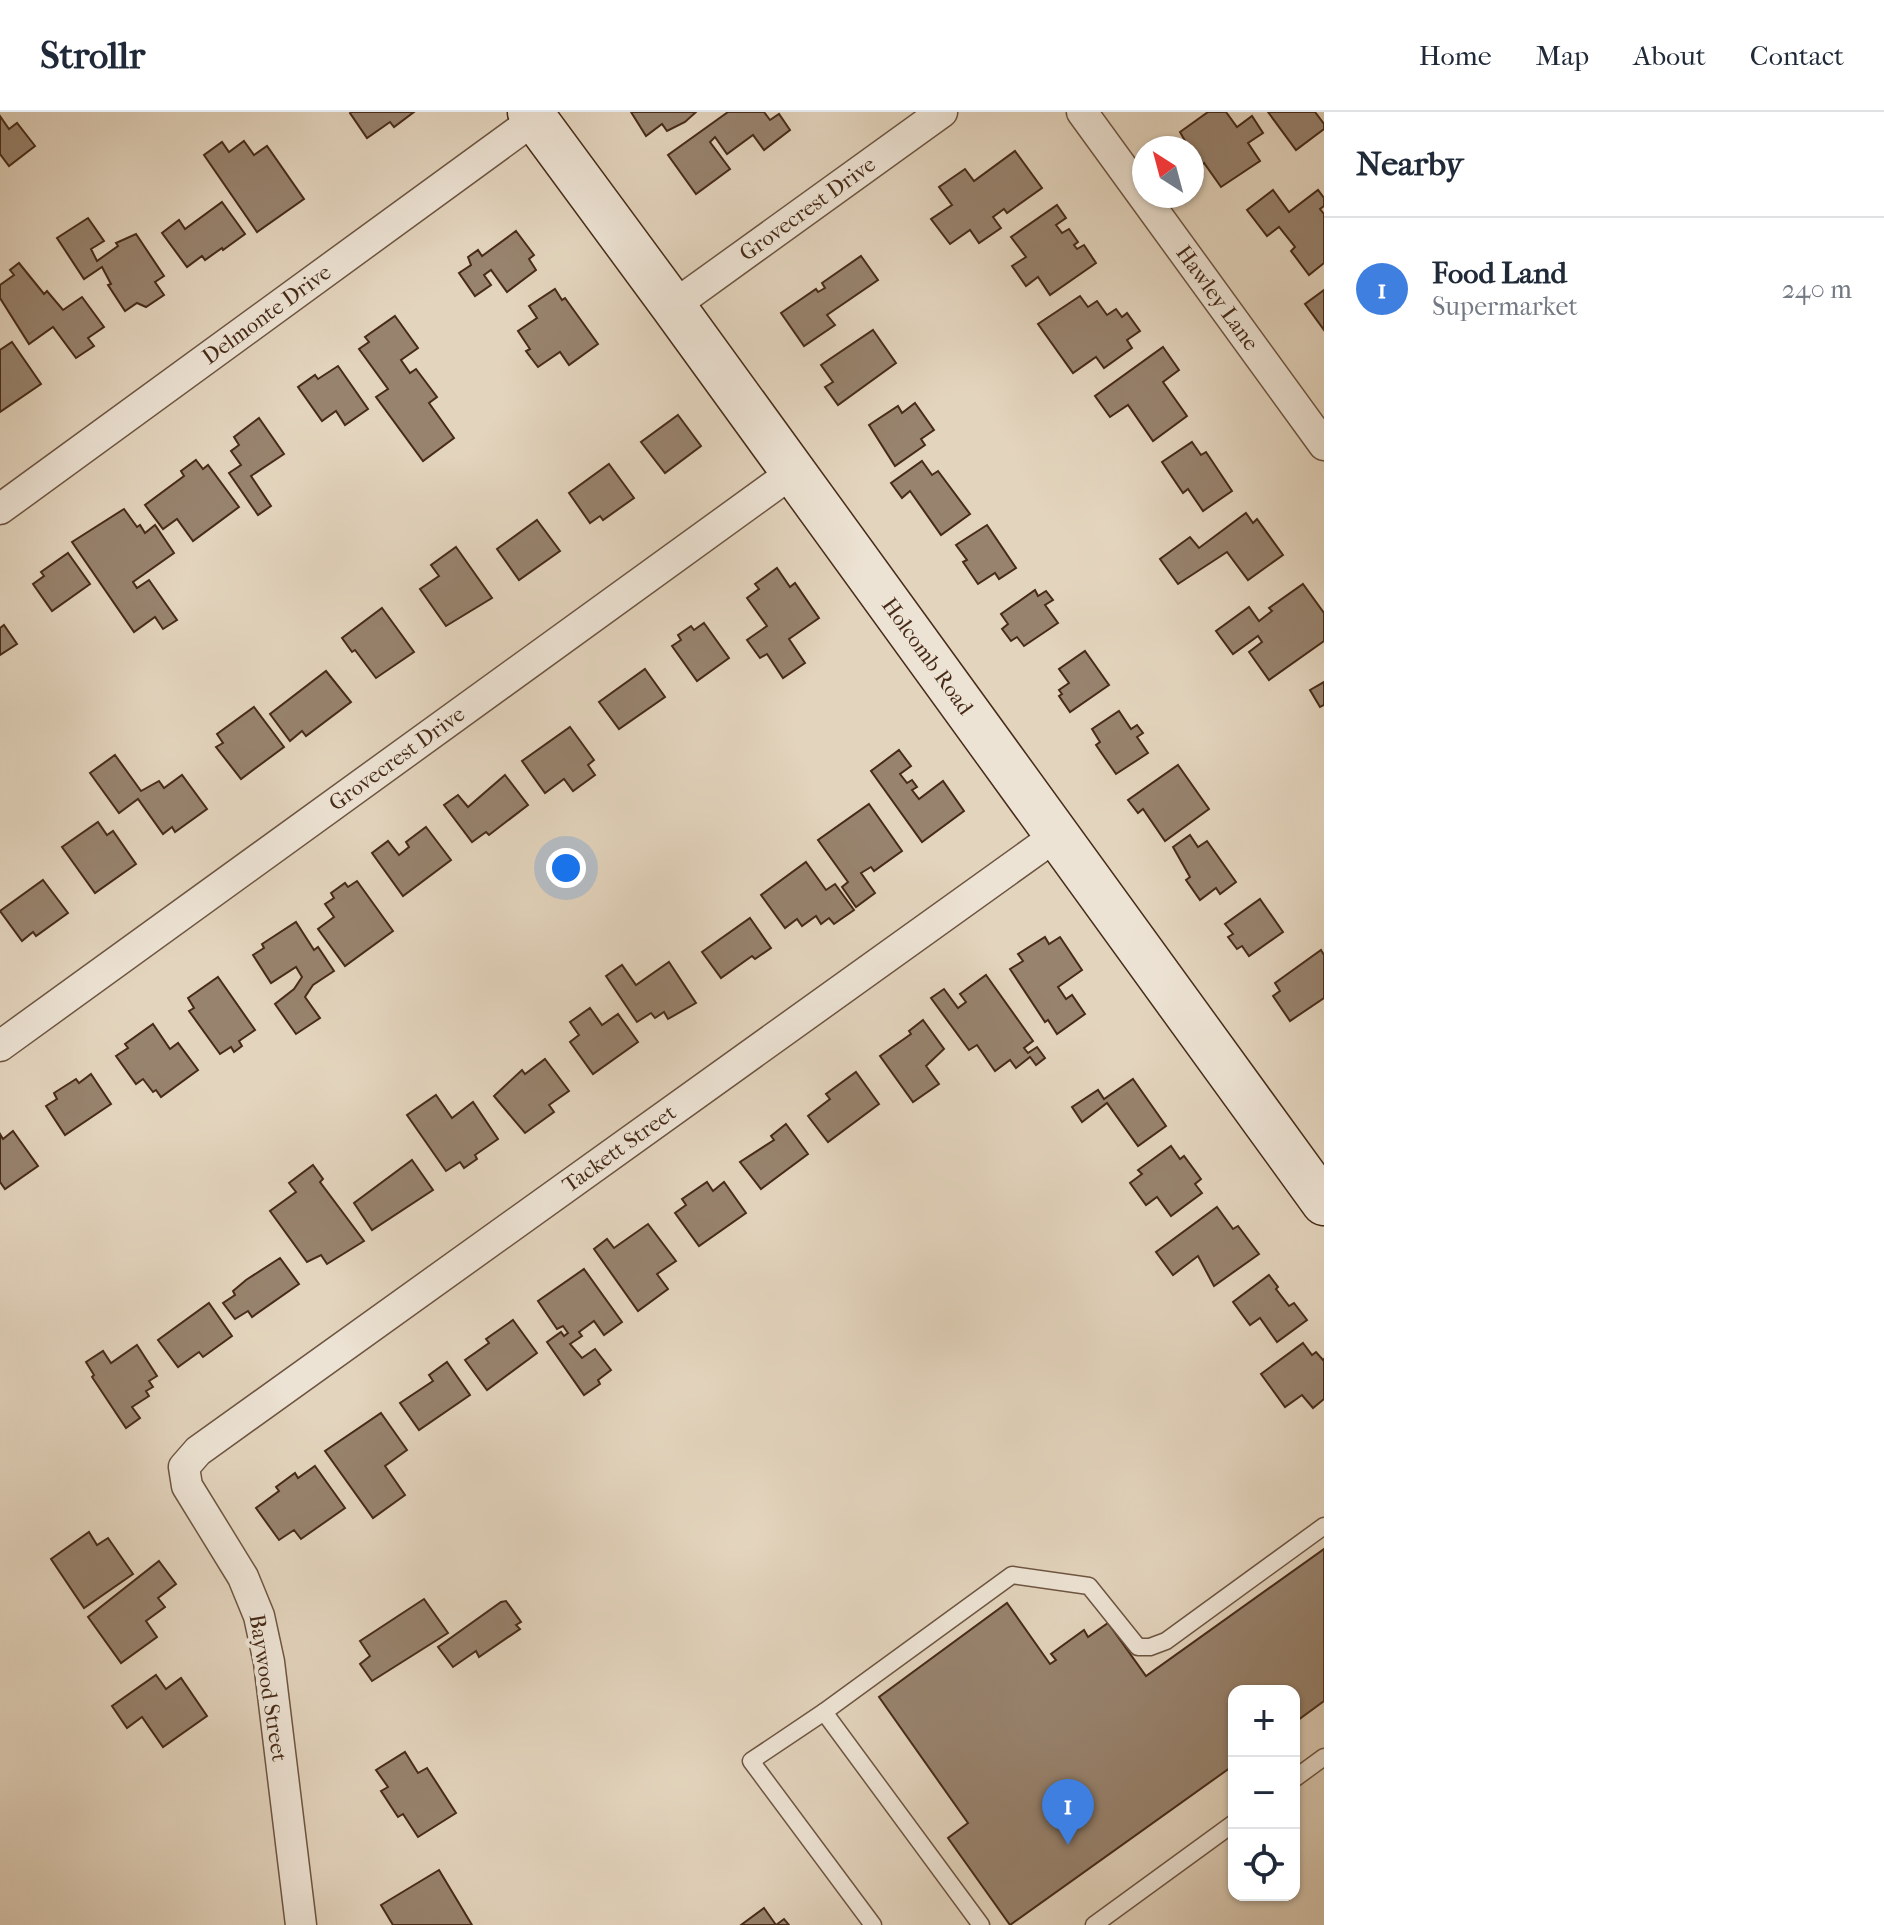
<!DOCTYPE html>
<html lang="en">
<head>
<meta charset="utf-8">
<style>
  body { margin:0; font-family:"IM FELL French Canon",serif; background:#f6f6f7; color:#1f2937 }
  .controls { position:absolute; right:24px; bottom:24px; display:grid; overflow:hidden; border-radius:16px; box-shadow:0 2px 6px #0004 }
  .controls button { width:72px; height:72px; display:grid; place-items:center; padding:0; border:0; border-bottom:2px solid #e0e1e3; background:#fff; color:#1f2937; font:40px sans-serif }
  .compass { position:absolute; left:1132px; top:24px; width:72px; height:72px; border-radius:50%; background:#fff; box-shadow:0 2px 6px #0004; rotate:324deg }
  .you { position:absolute; left:566px; top:756px; width:28px; height:28px; margin:-20px; border:6px solid #fff; border-radius:50%; background:#1a73e8; box-shadow:0 0 0 12px #1a73e833 }
  .badge { display:grid; place-items:center; width:52px; height:52px; border-radius:50%; background:#b45309; color:#fff; font-size:26px; font-weight:700 }
  .pin { position:absolute; translate:-50% -66px; filter:drop-shadow(0 2px 4px #0008) }
  .pin::after { content:''; position:absolute; top:42px; width:28px; height:24px; background:inherit; clip-path:polygon(0 0,100% 0,50% 100%) }
  .list { margin:0; padding:0; list-style:none }
  h2 { display:flex; justify-content:space-between; align-items:center; height:104px; margin:0; padding:0 32px; font-size:34px }
  h2 small { font-size:26px; font-weight:400; color:#747a83 }
  .list li { display:grid; grid-template-columns:52px 1fr auto; gap:24px; align-items:center; box-sizing:border-box; height:144px; padding:0 32px; border-top:2px solid #e0e1e3 }
  .list b { display:block; font-size:30px; white-space:nowrap }
  .list p { margin:0; font-size:26px; white-space:nowrap; color:#747a83 }
  .list em { font-size:26px; font-style:normal; color:#747a83 }
  .icon { flex:none; width:44px; height:44px; fill:none; stroke:currentColor; stroke-width:2; stroke-linecap:round; stroke-linejoin:round }
  .map { position:relative; flex:none; width:1324px; height:1813px; overflow:hidden }
  header { display:flex; align-items:center; gap:48px; box-sizing:border-box; height:112px; padding:0 40px; background:#fff; border-bottom:2px solid #e0e1e3 }
  header strong { font-size:38px }
  nav { display:flex; gap:44px; margin-inline-start:auto; font-size:28px }
  main { display:flex }
  aside { flex:1; background:#fff }
  .map>svg:first-child { display:block }
</style>
</head>
<body>
<header>
<strong>Strollr</strong>
<nav><a>Home</a><a>Map</a><a>About</a><a>Contact</a></nav>
</header>
<main>
<div class="map">
<svg width="1324" height="1813" viewBox="0 0 1324 1813">
  <rect width="100%" height="100%" fill="#e3d4bd"/>
  <filter id="stains"><feTurbulence type="fractalNoise" baseFrequency=".0025" numOctaves="4"/><feColorMatrix values="0 0 0 0 .2 0 0 0 0 .09 0 0 0 0 .02 0 0 0 .5 -.17"/></filter>
  <radialGradient id="worn" r=".72"><stop offset=".6" stop-color="#630" stop-opacity="0"/><stop offset="1" stop-color="#630" stop-opacity=".3"/></radialGradient>
  <!-- building -->
  <g fill="#98836e" stroke="#472b18" stroke-width="2">
    <polygon points="351,0 414,0 394,15 390,10 367,26 350,1"/>
    <polygon points="631,0 696,0 685,10 667,19 662,12 646,24"/>
    <polygon points="728,0 764,0 770,8 779,2 790,18 764,38 753,23 727,42 715,25 710,30 730,57 696,82 668,43"/>
    <polygon points="1208,0 1226,0 1237,15 1252,4 1263,21 1248,31 1260,49 1221,75 1204,51 1200,54 1192,41 1192,36 1189,36 1180,20"/>
    <polygon points="1268,0 1315,0 1324,12 1324,17 1296,38"/>
    <polygon points="0,4 9,17 17,11 35,34 9,54 0,42"/>
    <polygon points="244,29 254,43 267,34 304,87 257,120 204,43 222,30 229,40"/>
    <polygon points="1015,39 1042,76 1007,101 1004,97 993,105 1001,116 979,131 970,118 950,132 931,107 952,93 939,75 965,57 974,69"/>
    <polygon points="1273,78 1289,100 1318,78 1324,86 1324,94 1320,97 1324,102 1324,151 1309,163 1291,139 1295,135 1279,115 1267,124 1247,98"/>
    <polygon points="222,90 245,122 223,138 222,136 205,148 202,144 187,155 162,121 179,108 185,117"/>
    <polygon points="1057,93 1066,106 1056,113 1062,121 1069,117 1078,130 1074,133 1077,137 1084,133 1096,151 1050,183 1038,165 1026,174 1012,154 1026,145 1011,125"/>
    <polygon points="88,106 104,129 91,137 97,149 118,134 116,131 136,122 164,164 155,170 164,183 146,195 137,191 125,199 108,173 111,172 102,155 84,167 57,126"/>
    <polygon points="516,119 534,143 529,147 536,158 507,180 491,158 484,163 491,173 475,184 459,161 471,153 468,145 478,138 482,144"/>
    <polygon points="861,144 878,168 827,203 835,213 804,234 781,201 816,177 818,180 825,176 822,171"/>
    <polygon points="19,151 44,182 47,179 63,198 82,185 104,215 88,226 94,234 76,246 53,215 29,232 0,186 0,173 14,163 10,158"/>
    <polygon points="555,177 562,188 565,186 598,232 569,253 560,240 538,255 526,239 530,237 518,219 537,206 529,194"/>
    <polygon points="1324,178 1324,218 1305,192"/>
    <polygon points="1080,184 1088,195 1097,189 1107,203 1116,197 1122,205 1127,201 1140,219 1127,228 1132,236 1104,256 1096,245 1073,261 1038,212"/>
    <polygon points="395,204 418,236 401,248 410,261 416,257 437,285 429,291 454,326 423,349 376,285 388,277 359,237 369,230 365,225"/>
    <polygon points="873,218 896,251 838,293 825,275 833,270 821,253"/>
    <polygon points="12,230 41,272 0,300 0,238"/>
    <polygon points="1163,235 1179,258 1163,270 1187,304 1153,329 1128,293 1110,305 1095,284"/>
    <polygon points="338,254 368,297 345,313 336,299 322,309 298,275 315,263 318,267"/>
    <polygon points="915,291 934,318 921,327 925,333 895,354 869,313 898,294 902,301"/>
    <polygon points="678,303 701,334 665,361 641,330"/>
    <polygon points="259,306 284,342 251,364 271,394 258,403 229,361 241,353 231,339 239,333 234,325"/>
    <polygon points="1192,330 1201,343 1206,340 1232,379 1203,399 1188,377 1183,381 1162,350"/>
    <polygon points="196,348 203,357 208,353 239,395 193,429 177,407 163,417 145,393 184,364 181,359"/>
    <polygon points="922,349 932,363 938,359 970,402 941,423 910,379 902,386 891,371"/>
    <polygon points="609,352 634,386 603,408 600,404 590,411 569,381"/>
    <polygon points="124,397 137,415 140,413 145,421 155,413 174,441 133,470 137,476 149,468 177,508 163,517 155,505 134,520 72,430"/>
    <polygon points="1246,401 1253,411 1257,407 1283,443 1248,468 1227,440 1178,472 1160,447 1190,425 1199,436"/>
    <polygon points="537,408 560,439 519,468 497,437"/>
    <polygon points="987,413 1016,456 999,467 995,461 978,472 963,450 967,448 956,433"/>
    <polygon points="456,435 492,486 446,514 420,477 439,464 431,453"/>
    <polygon points="68,441 90,472 52,499 33,472 44,464 41,460"/>
    <polygon points="777,456 790,475 795,471 819,506 789,527 805,551 783,566 767,542 760,546 747,528 767,514 747,486 759,477 755,472"/>
    <polygon points="1303,472 1324,501 1324,529 1269,568 1249,540 1262,530 1258,524 1233,542 1216,519 1249,495 1259,509 1272,499 1269,496"/>
    <polygon points="1035,478 1038,484 1046,479 1053,488 1045,493 1058,511 1024,534 1017,525 1011,529 1002,517 1008,512 1001,502"/>
    <polygon points="382,496 414,540 376,566 355,538 352,540 342,526"/>
    <polygon points="704,511 729,546 697,569 672,534 681,528 678,523 691,514 694,518"/>
    <polygon points="4,513 17,532 0,543 0,516"/>
    <polygon points="1085,539 1109,573 1070,600 1059,584 1062,582 1059,578 1069,571 1059,557"/>
    <polygon points="645,557 665,585 619,617 599,590"/>
    <polygon points="326,559 351,590 306,624 302,619 290,629 270,602"/>
    <polygon points="1324,570 1324,593 1320,595 1310,578"/>
    <polygon points="254,595 284,635 241,667 216,635 223,631 217,622"/>
    <polygon points="1119,599 1131,617 1137,613 1143,621 1137,625 1148,641 1116,662 1096,633 1100,630 1092,617"/>
    <polygon points="570,615 594,648 588,653 595,663 573,679 564,667 545,681 522,649"/>
    <polygon points="899,638 911,654 900,662 907,671 912,668 917,675 912,678 919,687 943,669 964,699 922,730 871,659"/>
    <polygon points="115,643 141,679 159,669 164,676 182,663 207,697 175,720 172,715 163,722 138,687 119,701 90,661"/>
    <polygon points="1178,653 1209,697 1165,729 1143,697 1138,701 1128,688"/>
    <polygon points="505,663 528,693 489,723 486,720 472,730 444,693 458,683 468,695"/>
    <polygon points="869,692 902,739 874,759 871,755 861,761 875,781 856,795 842,775 848,770 818,728"/>
    <polygon points="98,710 107,723 113,719 136,752 95,781 62,735"/>
    <polygon points="426,715 451,748 403,784 372,741 388,729 399,743 409,735 406,730"/>
    <polygon points="1190,723 1198,735 1207,729 1236,770 1220,782 1216,776 1200,788 1186,768 1190,765 1173,735"/>
    <polygon points="806,750 826,778 835,772 854,798 834,812 829,806 821,812 816,804 802,814 797,807 785,816 761,783"/>
    <polygon points="43,768 68,801 36,824 33,820 22,829 0,799"/>
    <polygon points="357,769 393,819 345,854 318,817 334,805 325,792 334,786 331,781 345,771 348,775"/>
    <polygon points="1260,787 1283,820 1249,844 1242,834 1237,837 1228,825 1233,822 1225,812"/>
    <polygon points="750,806 771,836 755,847 752,844 721,866 702,840"/>
    <polygon points="296,810 314,838 318,835 334,859 313,873 305,885 320,906 296,922 275,892 294,877 302,865 296,855 271,871 253,843 264,836 262,832"/>
    <polygon points="1045,825 1049,832 1060,825 1082,858 1058,875 1066,887 1072,883 1085,902 1057,922 1048,908 1045,910 1010,857 1023,849 1018,842"/>
    <polygon points="1321,838 1324,843 1324,886 1290,909 1273,884 1280,879 1275,871"/>
    <polygon points="669,850 696,891 668,907 664,900 655,906 651,901 637,910 606,864 622,853 636,873"/>
    <polygon points="986,863 1033,929 1024,936 1028,941 1037,935 1045,946 1036,953 1030,945 1016,956 1010,948 995,959 977,933 969,938 931,886 944,877 958,896 966,890 960,882"/>
    <polygon points="218,865 255,918 239,929 242,934 234,940 231,935 220,942 189,899 194,896 188,886"/>
    <polygon points="590,896 602,913 618,902 638,930 593,962 570,930 579,923 570,910"/>
    <polygon points="923,908 944,937 926,954 939,972 913,990 880,944 911,922 909,919"/>
    <polygon points="153,912 170,937 178,931 198,958 161,985 156,978 153,980 143,967 136,972 116,944 128,936 125,932"/>
    <polygon points="545,947 569,979 549,993 554,1000 525,1021 494,984 522,958 525,962"/>
    <polygon points="856,960 879,992 828,1030 808,1004 830,987 826,982"/>
    <polygon points="91,962 111,992 65,1023 46,994 57,987 54,981 76,967 79,971"/>
    <polygon points="1133,967 1166,1014 1138,1034 1107,991 1082,1010 1072,995 1098,978 1104,987"/>
    <polygon points="436,983 452,1006 473,990 498,1027 475,1043 477,1047 464,1056 460,1050 446,1059 407,1003"/>
    <polygon points="786,1012 808,1042 761,1077 740,1050 774,1028 771,1024"/>
    <polygon points="13,1019 38,1054 5,1077 0,1070 0,1022 3,1027"/>
    <polygon points="1171,1034 1180,1047 1184,1044 1201,1067 1195,1072 1202,1081 1171,1104 1157,1085 1146,1093 1130,1071 1142,1062 1138,1058"/>
    <polygon points="412,1048 433,1078 372,1118 354,1091"/>
    <polygon points="313,1053 323,1067 320,1070 364,1129 327,1152 321,1143 307,1150 270,1099 296,1080 289,1071"/>
    <polygon points="707,1070 713,1079 724,1070 746,1101 699,1134 675,1101 686,1093 682,1087"/>
    <polygon points="1217,1095 1233,1117 1238,1114 1259,1142 1214,1174 1198,1144 1173,1163 1156,1140"/>
    <polygon points="648,1112 676,1149 657,1162 668,1177 638,1199 594,1137 607,1127 614,1136"/>
    <polygon points="280,1146 299,1172 252,1205 248,1199 235,1207 223,1191 235,1183 233,1179 246,1168"/>
    <polygon points="584,1157 622,1210 604,1223 594,1209 579,1220 582,1224 570,1232 582,1246 595,1237 611,1258 598,1268 600,1272 584,1283 547,1230 561,1220 564,1224 568,1221 563,1214 557,1217 538,1189"/>
    <polygon points="1269,1163 1278,1175 1276,1177 1289,1194 1294,1191 1307,1208 1277,1230 1260,1206 1250,1213 1233,1190"/>
    <polygon points="209,1191 232,1224 203,1245 199,1240 178,1255 158,1228"/>
    <polygon points="513,1208 537,1241 487,1278 465,1248 489,1231 486,1227"/>
    <polygon points="1303,1231 1312,1243 1316,1240 1323,1248 1324,1247 1324,1287 1313,1296 1302,1283 1285,1295 1261,1262"/>
    <polygon points="137,1233 157,1264 149,1269 153,1275 146,1279 149,1284 132,1295 140,1306 126,1316 92,1265 94,1263 86,1250 103,1239 111,1251"/>
    <polygon points="447,1250 470,1283 419,1318 400,1291 433,1269 429,1263"/>
    <polygon points="381,1301 407,1338 385,1354 405,1383 373,1406 325,1339"/>
    <polygon points="315,1354 345,1396 301,1427 294,1418 279,1428 256,1396 279,1379 276,1375 295,1361 298,1366"/>
    <polygon points="89,1420 97,1433 108,1426 133,1462 84,1496 51,1447"/>
    <polygon points="1324,1437 1324,1589 1294,1611 1294,1579 1234,1579 1234,1653 1010,1813 948,1726 968,1711 879,1585 1007,1491 1050,1552 1056,1548 1051,1542 1084,1518 1088,1525 1108,1511 1146,1564"/>
    <polygon points="159,1449 176,1472 158,1486 165,1495 146,1509 157,1525 121,1551 88,1505"/>
    <polygon points="424,1487 448,1521 372,1569 360,1552 370,1544 360,1529"/>
    <polygon points="506,1489 521,1510 516,1513 520,1517 479,1545 476,1539 453,1555 438,1535 501,1490"/>
    <polygon points="156,1563 166,1577 181,1566 207,1604 163,1635 142,1605 127,1616 112,1594"/>
    <polygon points="405,1640 418,1661 427,1656 456,1701 418,1725 403,1702 398,1705 381,1679 388,1675 376,1658"/>
    <polygon points="439,1758 472,1813 393,1813 381,1793"/>
    <polygon points="764,1796 776,1813 784,1807 789,1813 741,1813"/>
  </g>
  <g fill="none" stroke-linecap="round" stroke-linejoin="round">
    <!-- lane casing -->
    <g stroke="#6e5541" stroke-width="19">
      <g id="lane">
        <polyline points="824,1600 1012,1463 1089,1474 1138,1535 1150,1535 1166,1529 1324,1414"/>
        <polyline points="1294,1667 1324,1645"/>
        <polyline points="873,1813 751,1649 824,1600 981,1813"/>
        <polyline points="1094,1813 1234,1711"/>
      </g>
    </g>
    <!-- street casing -->
    <g stroke="#6e5541" stroke-width="33">
      <g id="street">
        <path id="s1" d="M1082,0l242,333"/>
        <path id="s2" d="M673,194l269,-194"/>
        <path id="s3" d="M0,397l535,-390"/>
        <path id="s4" d="M0,934l793,-574"/>
        <path id="s5" d="M301,1813l-32,-263 -10,-46 -16,-39 -56,-91 -3,-19 14,-16 859,-616"/>
      </g>
    </g>
    <!-- secondary casing -->
    <g stroke="#472b18" stroke-width="47">
      <g id="secondary">
        <path id="s6" d="M530,0l143,194 651,897"/>
      </g>
    </g>
    <!-- lane -->
    <use href="#lane" stroke="#ede3d4" stroke-width="16"/>
    <!-- street -->
    <use href="#street" stroke="#ede3d4" stroke-width="30"/>
    <!-- secondary -->
    <use href="#secondary" stroke="#ede3d4" stroke-width="44"/>
  </g>
  <g text-anchor="middle" dominant-baseline="central" stroke-width="8" stroke-linejoin="round" paint-order="stroke">
    <!-- street labels -->
    <g font-size="22" fill="#472b18" stroke="#ede3d4">
      <text stroke="none"><textPath href="#s2" startOffset="166">Grovecrest Drive</textPath></text>
      <text stroke="none"><textPath href="#s1" startOffset="230">Hawley Lane</textPath></text>
      <text stroke="none"><textPath href="#s3" startOffset="330">Delmonte Drive</textPath></text>
      <text stroke="none"><textPath href="#s6" startOffset="674">Holcomb Road</textPath></text>
      <text stroke="none"><textPath href="#s4" startOffset="490">Grovecrest Drive</textPath></text>
      <text stroke="none"><textPath href="#s5" startOffset="1020">Tackett Street</textPath></text>
      <text transform="translate(268 1576) rotate(81)">Baywood Street</text>
    </g>
  </g>
  <rect width="100%" height="100%" filter="url(#stains)"/>
  <rect width="100%" height="100%" fill="url(#worn)"/>
</svg>
<div class="controls">
<button>+</button>
<button>−</button>
<button><svg class="icon" aria-label="locate" viewBox="0 0 24 24"><circle cx="12" cy="12" r="6"/><path d="M12 2v4M12 18v4M2 12h4M18 12h4"/></svg></button>
</div>
<svg class="compass" viewBox="-18 -18 36 36"><path d="M0-13l5 13h-10z" fill="#e53935"/><path d="M0 13l5-13h-10z" fill="#747a83"/></svg>
<div class="you"></div>
<div class="pin badge" style="left:1068px;top:1733px;background:#3f7fe0">1</div>
</div>
<aside>
<h2>Nearby<small></small></h2>
<ul class="list">
<li><span class="badge" style="background:#3f7fe0">1</span><div><b>Food Land</b><p>Supermarket</p></div><em>240 m</em></li>
</ul>
</aside>
</main>
</body>
</html>
